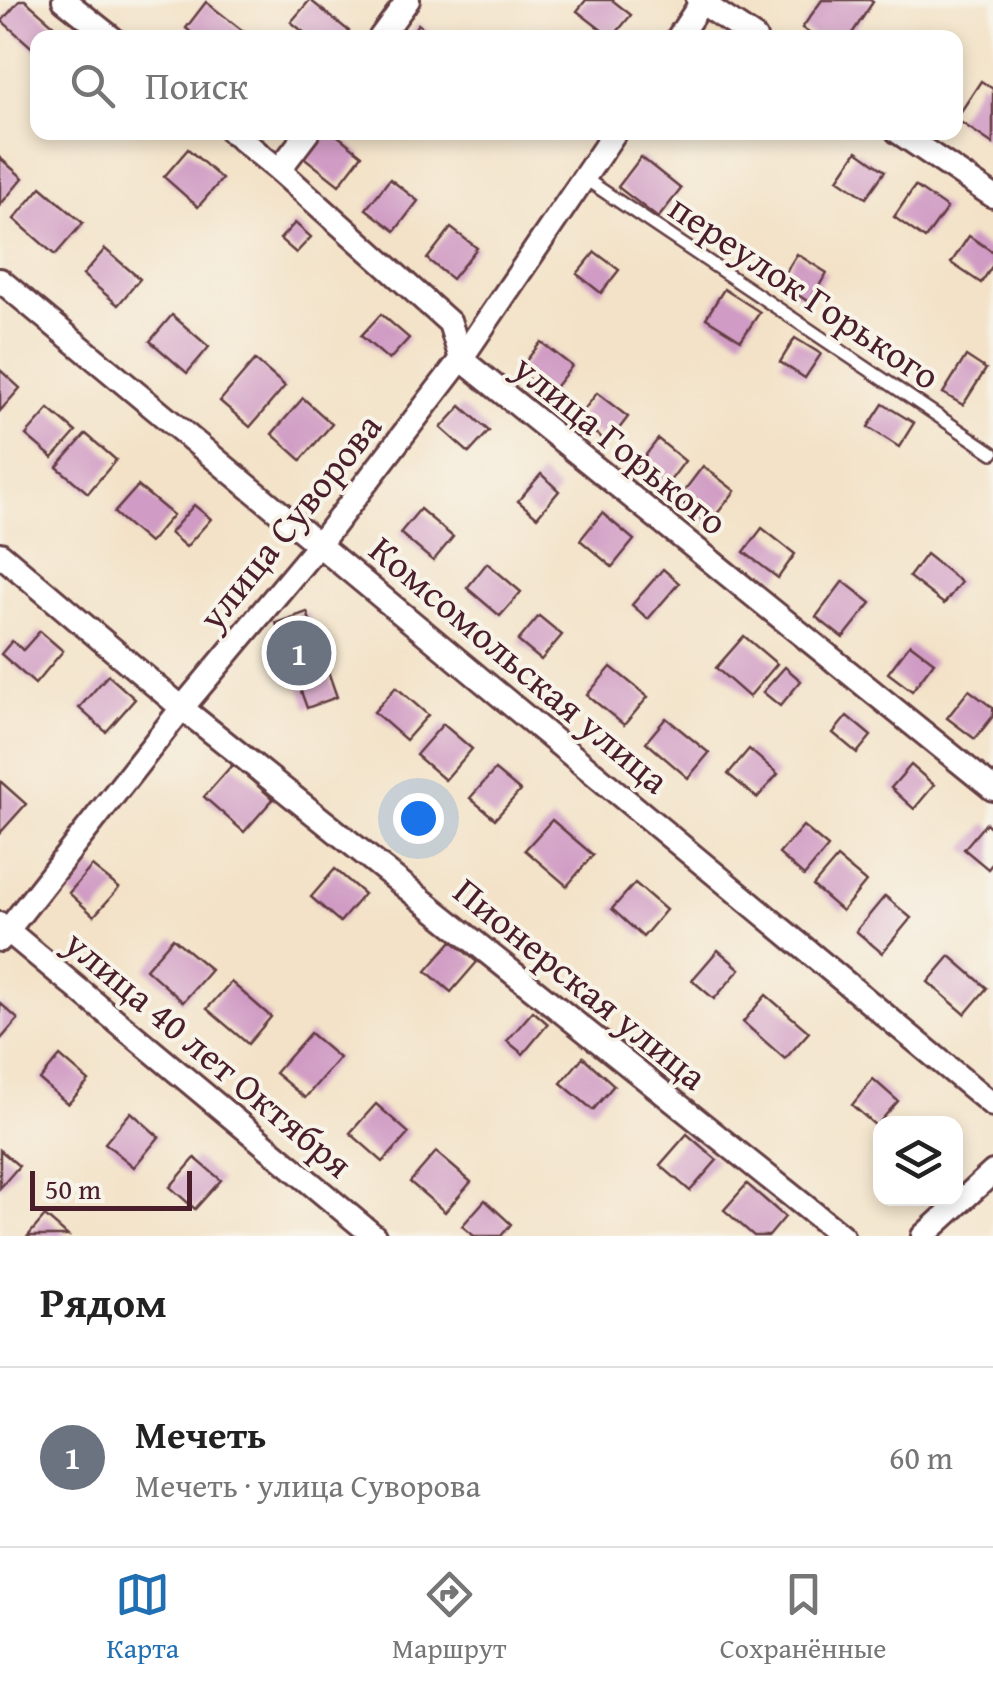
<!DOCTYPE html>
<html lang="ru">
<head>
<meta charset="utf-8">
<style>
  body { margin:0; font-family:"Gentium Book Plus",serif; background:#f6f6f6; color:#222 }
  .controls { position:absolute; right:30px; bottom:30px; display:grid; overflow:hidden; border-radius:20px; box-shadow:0 5px 15px #0003 }
  .controls button { width:90px; height:90px; display:grid; place-items:center; padding:0; border:0; border-bottom:2px solid #e0e0e0; background:#fff; color:#222; font:50px sans-serif }
  .scale { position:absolute; left:30px; bottom:25px; width:162px; box-sizing:border-box; padding-left:10px; border:5px solid #4a1f2b; border-top:0; font-size:28px; line-height:35px; white-space:nowrap; color:#4a1f2b; -webkit-text-stroke:8px #f7f3e8; paint-order:stroke }
  .you { position:absolute; left:418px; top:818px; width:35px; height:35px; margin:-25px; border:8px solid #fff; border-radius:50%; background:#1a73e8; box-shadow:0 0 0 15px #1a73e833 }
  .badge { display:grid; place-items:center; width:65px; height:65px; border-radius:50%; background:#1f6fb2; color:#fff; font-size:32px; font-weight:700 }
  .pin { position:absolute; translate:-50% -50%; border:5px solid #fff; box-shadow:0 2px 10px #0006 }
  .list { margin:0; padding:0; list-style:none }
  h2 { display:flex; justify-content:space-between; align-items:center; height:130px; margin:0; padding:0 40px; font-size:42px }
  h2 small { font-size:32px; font-weight:400; color:#767676 }
  .list li { display:grid; grid-template-columns:65px 1fr auto; gap:30px; align-items:center; box-sizing:border-box; height:180px; padding:0 40px; border-top:2px solid #e0e0e0 }
  .list b { display:block; font-size:38px; white-space:nowrap }
  .list p { margin:0; font-size:32px; white-space:nowrap; color:#767676 }
  .list em { font-size:32px; font-style:normal; color:#767676 }
  .icon { flex:none; width:55px; height:55px; fill:none; stroke:currentColor; stroke-width:2; stroke-linecap:round; stroke-linejoin:round }
  .map { position:relative; flex:none; width:993px; height:1236px; overflow:hidden }
  .search { position:absolute; background:#fff; box-shadow:0 5px 15px #0003; left:30px; right:30px; top:30px; height:110px; display:flex; align-items:center; gap:25px; box-sizing:border-box; padding:0 35px; border-radius:20px; color:#767676; font-size:38px }
  .sheet { height:310px; background:#fff }
  nav { display:flex; justify-content:space-around; align-items:center; box-sizing:border-box; height:140px; border-top:2px solid #e0e0e0; background:#fff; font-size:28px; color:#767676 }
  nav a { display:grid; justify-items:center; gap:5px }
  nav .on { color:#1f6fb2 }
  .map>svg:first-child { display:block }
</style>
</head>
<body>
<div class="map">
<svg width="993" height="1236" viewBox="0 0 993 1236">
  <rect width="100%" height="100%" fill="#f7f3e8"/>
  <filter id="ink" filterUnits="userSpaceOnUse"><feTurbulence type="fractalNoise" baseFrequency=".01" numOctaves="2"/><feDisplacementMap in="SourceGraphic" scale="20" xChannelSelector="R" yChannelSelector="G"/><feConvolveMatrix kernelMatrix="1 2 1 2 8 2 1 2 1" color-interpolation-filters="sRGB"/></filter>
  <filter id="wash" filterUnits="userSpaceOnUse"><feTurbulence type="fractalNoise" baseFrequency=".0048" numOctaves="4" result="noise"/><feDisplacementMap in="SourceGraphic" scale="40" xChannelSelector="R" yChannelSelector="G"/><feGaussianBlur stdDeviation="2.25" result="paint"/><feColorMatrix in="noise" values="0 0 0 0 0 0 0 0 0 0 0 0 0 0 0 0 0 1.4 0 .05"/><feComposite in="paint" operator="in"/></filter>
  <g filter="url(#wash)">
    <rect width="100%" height="100%" fill="#f3e2c7"/>
    <g id="blocks">
      <!-- building -->
      <g fill="#d09bc4">
        <polygon points="20,0 25,0 64,34 60,38 38,38 38,53 2,21"/>
        <polygon points="310,0 349,31 344,38 311,38 291,22"/>
        <polygon points="586,0 612,0 631,15 612,38 577,11"/>
        <polygon points="822,0 870,0 873,2 849,38 816,38 802,28"/>
        <polygon points="206,2 243,31 238,38 197,38 186,28"/>
        <polygon points="418,24 436,38 408,38"/>
        <polygon points="981,81 993,89 993,144 956,119"/>
        <polygon points="318,132 333,132 362,155 339,185 301,155"/>
        <polygon points="188,149 222,179 198,207 164,177"/>
        <polygon points="857,151 885,171 866,198 838,179"/>
        <polygon points="641,157 681,189 658,218 618,187"/>
        <polygon points="0,158 23,178 0,205"/>
        <polygon points="390,179 418,201 395,231 366,209"/>
        <polygon points="915,186 947,208 925,239 894,217"/>
        <polygon points="41,187 83,223 55,255 14,219"/>
        <polygon points="295,223 311,237 296,253 280,239"/>
        <polygon points="451,228 477,248 452,279 427,259"/>
        <polygon points="969,236 993,252 993,265 981,283 951,263"/>
        <polygon points="105,249 140,279 118,305 83,275"/>
        <polygon points="595,252 619,270 601,293 577,274"/>
        <polygon points="797,254 827,273 809,302 779,283"/>
        <polygon points="724,289 760,312 741,340 706,318"/>
        <polygon points="381,314 409,338 389,360 361,336"/>
        <polygon points="172,315 209,347 187,373 150,341"/>
        <polygon points="795,338 821,354 805,378 780,362"/>
        <polygon points="541,342 572,366 549,395 518,371"/>
        <polygon points="966,356 986,369 963,405 943,393"/>
        <polygon points="255,360 285,386 250,427 220,401"/>
        <polygon points="0,370 20,388 0,411"/>
        <polygon points="597,393 628,417 608,443 577,419"/>
        <polygon points="303,398 332,424 301,460 272,434"/>
        <polygon points="883,404 914,423 899,447 868,427"/>
        <polygon points="461,406 489,431 469,453 441,428"/>
        <polygon points="49,409 76,432 53,458 26,435"/>
        <polygon points="86,434 116,460 88,493 57,467"/>
        <polygon points="658,439 685,461 663,490 635,469"/>
        <polygon points="703,466 735,491 709,524 678,499"/>
        <polygon points="541,474 559,491 537,517 518,501"/>
        <polygon points="138,486 173,515 149,543 114,513"/>
        <polygon points="194,505 211,519 186,547 170,533"/>
        <polygon points="420,509 453,537 433,561 400,533"/>
        <polygon points="602,513 634,540 612,567 580,540"/>
        <polygon points="762,528 795,554 778,578 744,552"/>
        <polygon points="926,554 961,582 944,604 909,577"/>
        <polygon points="487,563 521,592 500,616 467,588"/>
        <polygon points="663,569 679,583 648,619 632,605"/>
        <polygon points="843,581 871,603 843,638 816,617"/>
        <polygon points="307,612 337,697 307,708 276,623"/>
        <polygon points="539,616 562,635 541,660 518,641"/>
        <polygon points="40,631 63,651 35,684 1,654 12,641 23,650"/>
        <polygon points="744,636 777,664 749,697 716,668"/>
        <polygon points="910,644 934,662 912,691 888,673"/>
        <polygon points="611,667 648,697 624,725 587,695"/>
        <polygon points="785,667 801,681 780,706 763,692"/>
        <polygon points="108,675 135,699 106,732 79,708"/>
        <polygon points="396,687 428,715 406,740 374,712"/>
        <polygon points="969,690 993,708 993,716 975,739 947,718"/>
        <polygon points="847,716 871,736 857,753 833,733"/>
        <polygon points="666,718 709,753 688,778 646,742"/>
        <polygon points="443,724 472,749 445,780 416,755"/>
        <polygon points="749,749 778,774 757,798 728,774"/>
        <polygon points="233,764 273,799 244,832 204,797"/>
        <polygon points="911,765 934,785 914,809 891,788"/>
        <polygon points="495,770 520,791 495,819 470,798"/>
        <polygon points="0,781 26,804 0,833"/>
        <polygon points="552,820 593,855 567,886 525,850"/>
        <polygon points="986,823 993,829 993,863 988,869 964,849"/>
        <polygon points="803,826 828,847 804,876 779,854"/>
        <polygon points="837,858 866,882 842,911 813,886"/>
        <polygon points="92,866 119,888 94,916 69,893"/>
        <polygon points="335,869 364,894 340,922 311,897"/>
        <polygon points="635,883 666,910 643,937 612,909"/>
        <polygon points="885,896 911,918 882,953 856,931"/>
        <polygon points="173,938 211,970 183,1002 146,969"/>
        <polygon points="452,941 477,962 451,992 426,971"/>
        <polygon points="718,950 740,969 714,999 692,980"/>
        <polygon points="950,956 987,988 965,1014 928,982"/>
        <polygon points="231,982 271,1017 248,1044 207,1009"/>
        <polygon points="766,995 809,1032 785,1059 743,1022"/>
        <polygon points="0,1003 18,1019 0,1040"/>
        <polygon points="533,1011 548,1024 523,1054 507,1041"/>
        <polygon points="310,1033 339,1058 305,1098 275,1073"/>
        <polygon points="60,1056 89,1081 68,1104 40,1080"/>
        <polygon points="583,1057 614,1085 593,1110 561,1083"/>
        <polygon points="873,1079 898,1101 876,1126 852,1105"/>
        <polygon points="376,1104 409,1133 383,1162 350,1133"/>
        <polygon points="131,1112 159,1137 134,1167 105,1143"/>
        <polygon points="687,1134 717,1160 690,1191 660,1165"/>
        <polygon points="0,1150 19,1166 0,1188"/>
        <polygon points="436,1152 471,1182 445,1212 410,1182"/>
        <polygon points="195,1158 221,1180 195,1209 170,1187"/>
        <polygon points="747,1184 785,1217 769,1236 754,1236 724,1210"/>
        <polygon points="485,1200 511,1224 501,1236 474,1236 462,1226"/>
        <polygon points="45,1216 68,1236 28,1236"/>
      </g>
    </g>
  </g>
  <g filter="url(#ink)">
    <use href="#blocks" fill-opacity="0" stroke="#633c42" stroke-width="2.5"/>
    <g fill="none" stroke-linecap="round" stroke-linejoin="round">
      <!-- lane casing -->
      <g stroke="#633c42" stroke-width="16">
        <polyline id="lane" points="584,178 993,453"/>
      </g>
      <!-- street casing -->
      <g stroke="#633c42" stroke-width="28">
        <g id="street">
          <polyline points="64,0 112,38"/>
          <polyline points="698,0 755,38"/>
          <polyline points="380,38 408,0"/>
          <polyline points="678,38 703,0"/>
          <polyline points="232,132 279,170 450,323 461,359 993,789"/>
          <polyline points="898,132 993,196"/>
          <polyline points="279,170 308,132"/>
          <polyline points="0,280 993,1105"/>
          <polyline points="0,554 182,708 842,1236"/>
          <polyline points="0,924 374,1236"/>
          <polyline points="0,940 182,708 320,543 461,359 615,132"/>
          <polyline points="923,1236 993,1172"/>
        </g>
      </g>
      <!-- lane -->
      <use href="#lane" stroke="#fff" stroke-width="11"/>
      <!-- street -->
      <use href="#street" stroke="#fff" stroke-width="22"/>
    </g>
  </g>
  <g text-anchor="middle" dominant-baseline="central" stroke-width="8" stroke-linejoin="round" paint-order="stroke">
    <!-- street labels -->
    <g font-size="38" fill="#4a1f2b" stroke="#f7f3e8">
      <text transform="translate(805 291) rotate(34)">переулок Горького</text>
      <text transform="translate(621 444) rotate(39)">улица Горького</text>
      <text transform="translate(289 521) rotate(-51)">улица Суворова</text>
      <text transform="translate(520 664) rotate(40)">Комсомольская улица</text>
      <text transform="translate(581 983) rotate(39)">Пионерская улица</text>
      <text transform="translate(209 1053) rotate(40)">улица 40 лет Октября</text>
    </g>
  </g>
</svg>
<div class="controls">
<button><svg class="icon" aria-label="layers" viewBox="0 0 24 24"><path d="M12 4l9 5-9 5-9-5zM3 14l9 5 9-5"/></svg></button>
</div>
<div class="scale">50 m</div>
<div class="you"></div>
<div class="pin badge" style="left:299px;top:653px;background:#6b7280">1</div>
<div class="search"><svg class="icon" aria-label="search" viewBox="0 0 24 24"><circle cx="10" cy="10" r="6"/><path d="M15 15l6 6"/></svg>Поиск</div>
</div>
<section class="sheet">
<h2>Рядом<small></small></h2>
<ul class="list">
<li><span class="badge" style="background:#6b7280">1</span><div><b>Мечеть</b><p>Мечеть · улица Суворова</p></div><em>60 m</em></li>
</ul>
</section>
<nav>
<a class="on"><svg class="icon" aria-label="map" viewBox="0 0 24 24"><path d="M3 6l6-2 6 2 6-2v14l-6 2-6-2-6 2zM9 4v14M15 6v14"/></svg>Карта</a>
<a><svg class="icon" aria-label="directions" viewBox="0 0 24 24"><path d="M12 3l9 9-9 9-9-9zM9 14v-3h6M13 9l2 2-2 2"/></svg>Маршрут</a>
<a><svg class="icon" aria-label="saved" viewBox="0 0 24 24"><path d="M7 4h10v16l-5-4-5 4z"/></svg>Сохранённые</a>
</nav>
</body>
</html>
